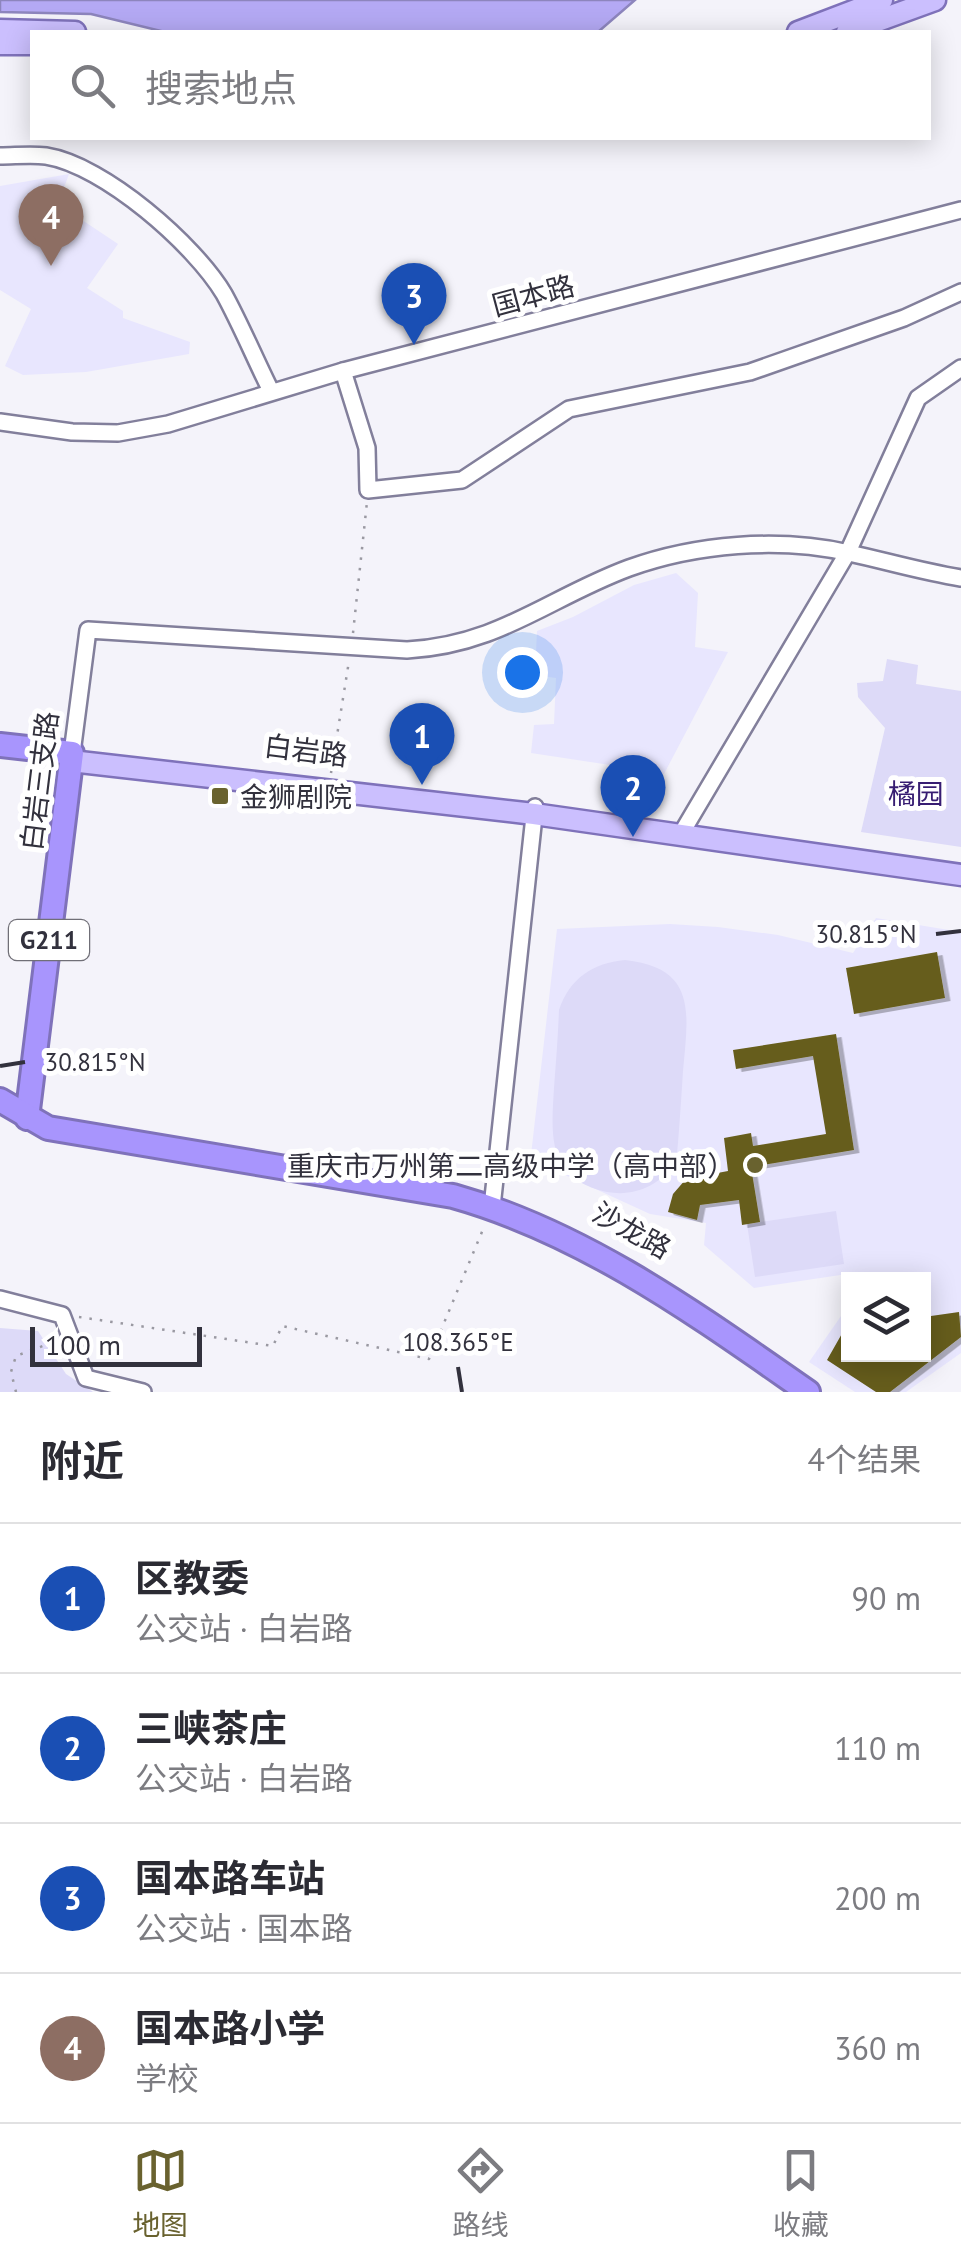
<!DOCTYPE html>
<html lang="zh">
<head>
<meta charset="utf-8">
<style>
  body { margin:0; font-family:"PT Sans","Noto Sans SC",sans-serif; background:#f7f7f7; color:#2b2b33 }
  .controls { position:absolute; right:30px; bottom:30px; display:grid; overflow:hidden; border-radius:0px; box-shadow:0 5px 25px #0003 }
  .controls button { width:90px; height:90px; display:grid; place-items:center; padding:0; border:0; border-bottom:2px solid #e1e1e2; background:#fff; color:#2b2b33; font:50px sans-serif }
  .scale { position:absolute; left:30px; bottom:25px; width:172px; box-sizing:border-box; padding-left:10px; border:5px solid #32313d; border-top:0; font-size:28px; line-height:35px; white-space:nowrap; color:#32313d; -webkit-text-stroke:8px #fff; paint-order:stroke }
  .you { position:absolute; left:522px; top:672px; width:35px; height:35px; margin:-25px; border:8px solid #fff; border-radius:50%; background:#1a73e8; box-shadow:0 0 0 15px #1a73e833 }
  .badge { display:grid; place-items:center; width:65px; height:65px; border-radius:50%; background:#69622f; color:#fff; font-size:32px; font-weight:700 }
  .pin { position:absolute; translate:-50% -82px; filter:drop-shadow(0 2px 5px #0008) }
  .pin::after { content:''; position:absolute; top:52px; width:35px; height:30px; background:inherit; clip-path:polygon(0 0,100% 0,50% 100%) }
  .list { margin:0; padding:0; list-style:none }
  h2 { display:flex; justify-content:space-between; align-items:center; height:130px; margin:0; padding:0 40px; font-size:42px }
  h2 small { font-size:32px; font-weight:400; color:#7c7c81 }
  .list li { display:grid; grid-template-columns:65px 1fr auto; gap:30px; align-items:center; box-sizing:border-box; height:150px; padding:0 40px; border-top:2px solid #e1e1e2 }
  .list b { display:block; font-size:38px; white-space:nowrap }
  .list p { margin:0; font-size:32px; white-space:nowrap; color:#7c7c81 }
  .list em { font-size:32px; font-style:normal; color:#7c7c81 }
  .icon { flex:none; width:55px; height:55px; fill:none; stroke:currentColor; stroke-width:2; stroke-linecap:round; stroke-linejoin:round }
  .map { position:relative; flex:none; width:961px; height:1392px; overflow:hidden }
  .search { position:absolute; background:#fff; box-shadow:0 5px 25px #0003; left:30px; right:30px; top:30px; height:110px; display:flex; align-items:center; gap:25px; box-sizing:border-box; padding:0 35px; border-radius:0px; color:#7c7c81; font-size:38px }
  .sheet { height:730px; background:#fff }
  nav { display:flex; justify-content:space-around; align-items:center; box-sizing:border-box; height:140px; border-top:2px solid #e1e1e2; background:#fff; font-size:28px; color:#7c7c81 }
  nav a { display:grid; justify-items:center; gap:5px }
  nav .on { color:#69622f }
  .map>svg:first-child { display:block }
</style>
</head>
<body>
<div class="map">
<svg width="961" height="1392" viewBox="0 0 961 1392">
  <defs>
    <filter id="shadow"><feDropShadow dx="5.5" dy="3" stdDeviation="0" flood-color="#0004"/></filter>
  </defs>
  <rect width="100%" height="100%" fill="#f4f3fa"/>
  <!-- built -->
  <g fill="#e8e6fe">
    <polygon points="69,174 58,204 118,244 87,288 123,311 123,318 190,342 189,354 86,372 23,375 5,366 31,309 0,290 0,186"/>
    <polygon points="676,573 698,593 695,647 728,652 664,774 633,770 625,804 607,801 610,765 531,753 534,725 554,724 556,678 535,675 537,631 573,617 634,585"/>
    <polygon points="876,918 961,932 961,1353 906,1392 855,1392 809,1362 848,1306 848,1354 924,1354 924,1280 854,1279 847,1274 754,1288 704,1245 706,1223 650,1214 565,1175 531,1155 557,929 670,924 718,927 778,935 853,953"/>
  </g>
  <!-- green -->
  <g fill="#dddaf8">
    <polygon points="887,659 918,665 916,684 961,691 961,847 861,832 885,728 858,697 857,683 883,681"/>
    <path d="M625,960c73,8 63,54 58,111 -2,31 -4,63 -7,94 -19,20 -40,32 -69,27 -60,-13 -56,-55 -53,-104 2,-26 4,-52 5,-78 11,-32 34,-47 66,-50z"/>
    <polygon points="836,1211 844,1264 755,1277 747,1224"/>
    <polygon points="0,1328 38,1331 66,1374 93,1392 0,1392"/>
  </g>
  <!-- water -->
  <polygon fill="#b4a9f4" stroke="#8d85bd" stroke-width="2.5" points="0,0 635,0 598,32 165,32 91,14 0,12"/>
  <!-- building -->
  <g fill="#665d1b" filter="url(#shadow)">
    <polygon points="937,952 945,998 854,1014 846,968"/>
    <polygon points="836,1034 854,1150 751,1167 760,1222 742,1225 739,1200 700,1205 697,1220 668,1212 673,1194 686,1179 728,1171 724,1138 751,1133 753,1146 826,1134 813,1056 736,1069 733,1050"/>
    <polygon points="959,1312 961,1337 890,1392 876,1392 827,1360 848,1323 848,1354 924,1354 924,1317"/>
  </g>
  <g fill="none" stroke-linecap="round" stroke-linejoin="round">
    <!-- minor casing -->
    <g stroke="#827f9b" stroke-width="20">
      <g id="minor">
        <path d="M0,156c15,0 31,-2 46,0 58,9 149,89 178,138 17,31 31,65 47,97"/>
        <polyline points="343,371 367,448 368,490 462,480 569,409 750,372 904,318 961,292"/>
        <polyline points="0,422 72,432 118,433 168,424 343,371 961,210"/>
        <path d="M72,753l16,-123 319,20c92,-5 141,-52 222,-82 67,-24 149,-31 220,-15 37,8 74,19 112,25"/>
        <polyline points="681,834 848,552 918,398 961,368"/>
        <polyline points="492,1207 535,807"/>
        <polyline points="0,1299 62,1315 86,1378 143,1392"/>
      </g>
    </g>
    <!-- major casing -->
    <g stroke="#7f72ba" stroke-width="25">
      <g id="major">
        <polyline points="0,30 75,32"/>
        <polyline points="798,32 882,0"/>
        <polyline points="847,32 935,0"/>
        <polyline points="0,44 32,44"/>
        <polyline points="71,761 534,814 961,875"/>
      </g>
    </g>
    <!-- highway casing -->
    <g stroke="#7f72ba" stroke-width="28">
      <g id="highway">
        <polyline points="0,745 72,753 27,1118"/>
        <path d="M0,1100l48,28 405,68c132,37 244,119 355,196"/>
      </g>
    </g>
    <!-- path -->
    <g stroke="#9a99a2" stroke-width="2.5" stroke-dasharray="2.5 8" stroke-linecap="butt">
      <polyline points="353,633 367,502"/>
      <polyline points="331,773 349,661"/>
      <polyline points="79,1317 273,1346 282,1326 429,1359 484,1227"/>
      <polyline points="16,1392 11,1372 16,1356 59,1340"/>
    </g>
    <!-- minor -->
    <use href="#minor" stroke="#fff" stroke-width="15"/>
    <!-- major -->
    <use href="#major" stroke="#cbbffe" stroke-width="20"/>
    <!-- highway -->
    <use href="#highway" stroke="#a895fd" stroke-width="22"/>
  </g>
  <!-- ticks -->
  <path fill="none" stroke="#32313d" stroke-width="4" d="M936,934l25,-3M0,1066l25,-4M458,1367l4,25"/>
  <!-- markers -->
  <g fill="#69622f" stroke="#fff" stroke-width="4">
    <rect x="210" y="786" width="20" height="20" rx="5"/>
    <circle cx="755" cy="1165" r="10"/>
  </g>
  <g text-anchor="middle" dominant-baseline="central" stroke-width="10" stroke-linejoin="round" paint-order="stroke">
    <!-- shield labels -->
    <rect fill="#fff" stroke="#706f77" stroke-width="2.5" x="9" y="920" width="80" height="40" rx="8"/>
    <g font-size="25" font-weight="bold" fill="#32313d">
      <text x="49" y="940">G211</text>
    </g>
    <!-- street labels -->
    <g font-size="28" fill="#32313d" stroke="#fff">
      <text transform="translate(533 295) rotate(-15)">国本路</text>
      <text transform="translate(306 750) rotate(7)">白岩路</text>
      <text transform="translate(39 781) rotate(-83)">白岩三支路</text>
      <text transform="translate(632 1230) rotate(29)">沙龙路</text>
    </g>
    <!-- park labels -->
    <g font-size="28" fill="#371d72" stroke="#fff">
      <text x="916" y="793">橘园</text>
    </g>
    <!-- poi labels -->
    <g font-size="28" fill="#32313d" stroke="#fff" text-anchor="start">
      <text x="240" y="796">金狮剧院</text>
      <text x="735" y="1165" text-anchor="end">重庆市万州第二高级中学（高中部）</text>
    </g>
  </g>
  <g font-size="25" text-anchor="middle" fill="#32313d" stroke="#fff" stroke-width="10" stroke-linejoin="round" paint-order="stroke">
    <text x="866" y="943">30.815°N</text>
    <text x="95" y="1071">30.815°N</text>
    <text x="458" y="1351">108.365°E</text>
  </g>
</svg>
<div class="controls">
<button><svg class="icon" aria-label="layers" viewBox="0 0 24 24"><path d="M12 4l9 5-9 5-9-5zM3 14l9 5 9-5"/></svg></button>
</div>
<div class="scale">100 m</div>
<div class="you"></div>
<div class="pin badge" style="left:422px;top:785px;background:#1a4fb4">1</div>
<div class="pin badge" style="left:633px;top:837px;background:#1a4fb4">2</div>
<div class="pin badge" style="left:414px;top:345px;background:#1a4fb4">3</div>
<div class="pin badge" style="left:51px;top:266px;background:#8d6e63">4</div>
<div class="search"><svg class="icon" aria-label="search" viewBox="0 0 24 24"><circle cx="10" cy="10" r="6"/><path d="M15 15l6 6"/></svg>搜索地点</div>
</div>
<section class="sheet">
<h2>附近<small>4个结果</small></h2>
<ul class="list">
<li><span class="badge" style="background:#1a4fb4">1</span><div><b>区教委</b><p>公交站 · 白岩路</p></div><em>90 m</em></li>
<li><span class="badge" style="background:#1a4fb4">2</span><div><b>三峡茶庄</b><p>公交站 · 白岩路</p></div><em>110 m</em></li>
<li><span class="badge" style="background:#1a4fb4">3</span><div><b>国本路车站</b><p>公交站 · 国本路</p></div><em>200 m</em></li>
<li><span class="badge" style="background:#8d6e63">4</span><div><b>国本路小学</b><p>学校</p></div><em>360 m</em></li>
</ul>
</section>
<nav>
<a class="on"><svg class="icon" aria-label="map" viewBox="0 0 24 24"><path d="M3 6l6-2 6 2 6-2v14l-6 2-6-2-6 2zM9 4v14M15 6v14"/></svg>地图</a>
<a><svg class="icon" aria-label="directions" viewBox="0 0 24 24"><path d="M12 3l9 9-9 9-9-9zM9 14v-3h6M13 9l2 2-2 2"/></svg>路线</a>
<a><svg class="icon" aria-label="saved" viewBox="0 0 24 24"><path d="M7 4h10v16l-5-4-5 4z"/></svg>收藏</a>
</nav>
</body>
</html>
